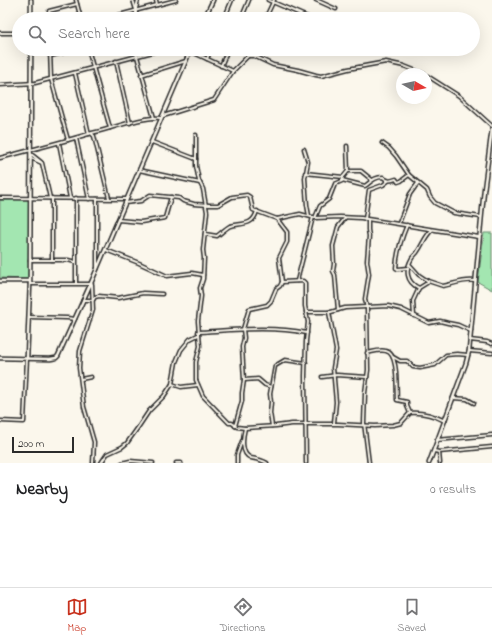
<!DOCTYPE html>
<html lang="en">
<head>
<meta charset="utf-8">
<style>
  body { margin:0; font-family:"Indie Flower",sans-serif; background:#f6f6f6; color:#202124 }
  .compass { position:absolute; left:396px; top:68px; width:36px; height:36px; border-radius:50%; background:#fff; box-shadow:0 4px 16px #0002; rotate:99deg }
  .scale { position:absolute; left:12px; bottom:10px; width:62px; box-sizing:border-box; padding-left:4px; border:2px solid #2b2b2b; border-top:0; font-size:11px; line-height:14px; white-space:nowrap; color:#2b2b2b; -webkit-text-stroke:3px #fbf7ec; paint-order:stroke }
  .list { margin:0; padding:0; list-style:none }
  h2 { display:flex; justify-content:space-between; align-items:center; height:52px; margin:0; padding:0 16px; font-size:17px }
  h2 small { font-size:13px; font-weight:400; color:#757577 }
  .icon { flex:none; width:22px; height:22px; fill:none; stroke:currentColor; stroke-width:2; stroke-linecap:round; stroke-linejoin:round }
  .map { position:relative; flex:none; width:492px; height:463px; overflow:hidden }
  .search { position:absolute; background:#fff; box-shadow:0 4px 16px #0002; left:12px; right:12px; top:12px; height:44px; display:flex; align-items:center; gap:10px; box-sizing:border-box; padding:0 14px; border-radius:22px; color:#757577; font-size:15px }
  .sheet { height:124px; background:#fff }
  nav { display:flex; justify-content:space-around; align-items:center; box-sizing:border-box; height:56px; border-top:1px solid #e0e0e0; background:#fff; font-size:11px; color:#757577 }
  nav a { display:grid; justify-items:center; gap:2px }
  nav .on { color:#c8321e }
  .map>svg:first-child { display:block }
</style>
</head>
<body>
<div class="map">
<svg width="492" height="463" viewBox="0 0 492 463">
  <rect width="100%" height="100%" fill="#fbf7ec"/>
  <filter id="ink" filterUnits="userSpaceOnUse"><feTurbulence type="fractalNoise" baseFrequency=".025" numOctaves="2"/><feDisplacementMap in="SourceGraphic" scale="8" xChannelSelector="R" yChannelSelector="G"/><feConvolveMatrix kernelMatrix="1 2 1 2 8 2 1 2 1" color-interpolation-filters="sRGB"/></filter>
  <g filter="url(#ink)">
    <!-- green -->
    <g fill="#a3e6b1" stroke="#67886e">
      <polygon points="29,199 28,279 0,278 0,200"/>
      <polygon points="484,233 492,233 492,290 478,282"/>
    </g>
    <g fill="none" stroke-linecap="round" stroke-linejoin="round">
      <!-- minor casing -->
      <g stroke="#2b2b2b" stroke-width="5">
        <g id="minor">
          <polyline points="76,0 81,19"/>
          <polyline points="133,0 136,10 136,19"/>
          <polyline points="156,0 157,5"/>
          <polyline points="268,0 312,19"/>
          <polyline points="316,0 336,9"/>
          <polyline points="136,9 138,0"/>
          <polyline points="50,19 49,11 77,4"/>
          <polyline points="104,19 176,0"/>
          <polyline points="196,19 202,18 204,19"/>
          <polyline points="224,19 232,0"/>
          <polyline points="241,19 249,0"/>
          <polyline points="265,19 274,0"/>
          <polyline points="0,33 19,33"/>
          <polyline points="50,49 51,79 68,140"/>
          <polyline points="88,49 110,128"/>
          <polyline points="135,49 154,118"/>
          <polyline points="190,51 233,71"/>
          <polyline points="50,56 78,49"/>
          <polyline points="248,56 254,56 273,65 298,70 316,75 321,76 348,69 386,62 404,66 424,74"/>
          <polyline points="207,59 211,49"/>
          <polyline points="116,61 130,123"/>
          <polyline points="221,66 228,49"/>
          <polyline points="75,73 89,134"/>
          <polyline points="141,75 186,61"/>
          <polyline points="426,75 459,96 492,126"/>
          <polyline points="0,85 35,83 164,49"/>
          <polyline points="163,116 214,100 233,71 248,56 251,49"/>
          <polyline points="92,134 94,136 109,198"/>
          <path d="M196,135v31l3,15 4,8 4,23 -4,38 1,8 -1,21 -3,9 1,8 -3,25 2,25 -4,16v18l7,16 26,27h3l5,4 8,1 31,-2 16,-2h46l37,2 18,-1 8,-2 9,-10c13,-1 23,2 35,8"/>
          <polyline points="76,138 89,199"/>
          <polyline points="152,142 196,159"/>
          <polyline points="59,143 70,198"/>
          <polyline points="382,143 389,148 396,156 409,175 427,190 430,197 435,203 454,213 481,217"/>
          <polyline points="347,146 348,171 361,171 372,180"/>
          <polyline points="304,149 308,162 305,178 307,205 309,216"/>
          <polyline points="31,154 41,162"/>
          <path d="M0,158c31,-8 62,-16 92,-25 18,-4 52,-17 69,-15"/>
          <polyline points="31,158 42,163 50,198"/>
          <polyline points="139,170 200,183"/>
          <polyline points="305,173 343,177 342,181 335,184 329,199 320,206 315,218"/>
          <polyline points="343,177 348,171"/>
          <path d="M342,180l23,6c6,-4 9,-9 18,-9 5,5 7,4 13,2l2,3 3,-1 8,-6"/>
          <polyline points="0,198 126,199"/>
          <polyline points="76,198 76,283"/>
          <polyline points="97,199 97,269"/>
          <polyline points="125,203 141,201 150,195 179,198 183,201 194,204 209,205 218,205 232,197 247,195 250,197 253,210 277,219 300,214 315,218 340,217 361,218 479,237"/>
          <polyline points="365,219 369,190 383,185 388,181"/>
          <polyline points="118,220 141,222 165,218 171,197"/>
          <polyline points="368,220 368,230 369,236 367,261 369,274 365,299 367,309 368,370 365,393 364,423 369,463"/>
          <polyline points="399,223 410,194 418,183"/>
          <path d="M407,225c-6,14 -10,28 -11,43l2,1 10,-1"/>
          <path d="M205,234l12,2c4,-3 9,-8 13,-10 13,-3 23,0 27,-15"/>
          <polyline points="106,250 139,263 167,276 192,273 203,275"/>
          <polyline points="30,260 52,260 52,198"/>
          <polyline points="52,260 68,260 75,262"/>
          <polyline points="410,265 419,275 428,281"/>
          <polyline points="297,281 313,217"/>
          <polyline points="282,282 303,281 305,283 305,306 308,322 306,341 305,376 306,463"/>
          <polyline points="30,284 92,284 93,310 80,351 79,368 84,407 94,442 93,463"/>
          <path d="M419,288l8,-5 1,-2 15,5c10,-2 23,-7 32,-5"/>
          <polyline points="83,300 93,300 95,297 99,296 118,298 143,293 162,294"/>
          <polyline points="338,310 335,275 333,271 334,264 333,246 338,227 345,218"/>
          <polyline points="306,312 331,312 345,308 388,306 401,309 429,323 440,321 448,323 458,325 471,331"/>
          <polyline points="329,312 336,350 333,368 336,402 334,423"/>
          <path d="M414,316l-1,-15 6,-13c-13,-6 -14,-18 -7,-30 1,-2 5,-4 6,-7 5,-7 7,-15 14,-21"/>
          <polyline points="29,317 67,318 75,319"/>
          <path d="M198,332c37,-2 73,-6 109,1"/>
          <polyline points="470,340 487,342 492,344"/>
          <polyline points="469,351 492,353"/>
          <path d="M367,353c6,-1 13,-4 19,-2 13,2 10,38 11,49l10,2v4l3,7"/>
          <polyline points="393,357 400,361 407,361 413,367 420,368 435,365 446,355 457,354 468,355"/>
          <polyline points="322,377 337,375 367,377"/>
          <polyline points="81,379 91,377"/>
          <polyline points="244,380 258,379 265,385 271,387"/>
          <polyline points="172,384 181,387 198,385"/>
          <polyline points="453,398 467,399 474,403"/>
          <polyline points="0,421 24,422 27,358"/>
          <polyline points="235,426 242,401 242,393 244,380 242,347 244,338 243,329 249,309 267,305 271,301 276,289 280,286 282,282 279,258 287,242 287,232 277,219"/>
          <polyline points="272,426 270,413 271,402 270,394 275,366 285,360 306,363"/>
          <path d="M245,428c-2,8 -5,26 6,30 6,1 11,2 16,5"/>
          <polyline points="437,440 492,435"/>
          <polyline points="434,451 439,452 492,447"/>
          <polyline points="439,452 440,463"/>
          <polyline points="101,463 107,454 122,447 127,443 139,426 149,411 164,396 172,384 176,362 181,350 190,339 198,335"/>
          <polyline points="122,463 130,461 153,463"/>
          <polyline points="176,463 181,463"/>
          <polyline points="237,463 237,455 242,441"/>
        </g>
      </g>
      <!-- tertiary casing -->
      <g stroke="#2b2b2b" stroke-width="5.5">
        <g id="tertiary">
          <polyline points="31,19 31,0"/>
          <polyline points="204,19 213,0"/>
          <polyline points="0,281 29,281"/>
          <polyline points="0,358 50,359 56,358 58,356 91,283 191,49"/>
          <polyline points="27,358 30,284 31,49"/>
          <polyline points="429,463 466,363 469,351 484,190 492,129"/>
        </g>
      </g>
      <!-- minor -->
      <use href="#minor" stroke="#fbf7ec" stroke-width="2"/>
      <!-- tertiary -->
      <use href="#tertiary" stroke="#fbf7ec" stroke-width="2.5"/>
    </g>
  </g>
</svg>
<svg class="compass" viewBox="-18 -18 36 36"><path d="M0-13l5 13h-10z" fill="#e53935"/><path d="M0 13l5-13h-10z" fill="#757577"/></svg>
<div class="scale">200 m</div>
<div class="search"><svg class="icon" aria-label="search" viewBox="0 0 24 24"><circle cx="10" cy="10" r="6"/><path d="M15 15l6 6"/></svg>Search here</div>
</div>
<section class="sheet">
<h2>Nearby<small>0 results</small></h2>
<ul class="list">
</ul>
</section>
<nav>
<a class="on"><svg class="icon" aria-label="map" viewBox="0 0 24 24"><path d="M3 6l6-2 6 2 6-2v14l-6 2-6-2-6 2zM9 4v14M15 6v14"/></svg>Map</a>
<a><svg class="icon" aria-label="directions" viewBox="0 0 24 24"><path d="M12 3l9 9-9 9-9-9zM9 14v-3h6M13 9l2 2-2 2"/></svg>Directions</a>
<a><svg class="icon" aria-label="saved" viewBox="0 0 24 24"><path d="M7 4h10v16l-5-4-5 4z"/></svg>Saved</a>
</nav>
</body>
</html>
